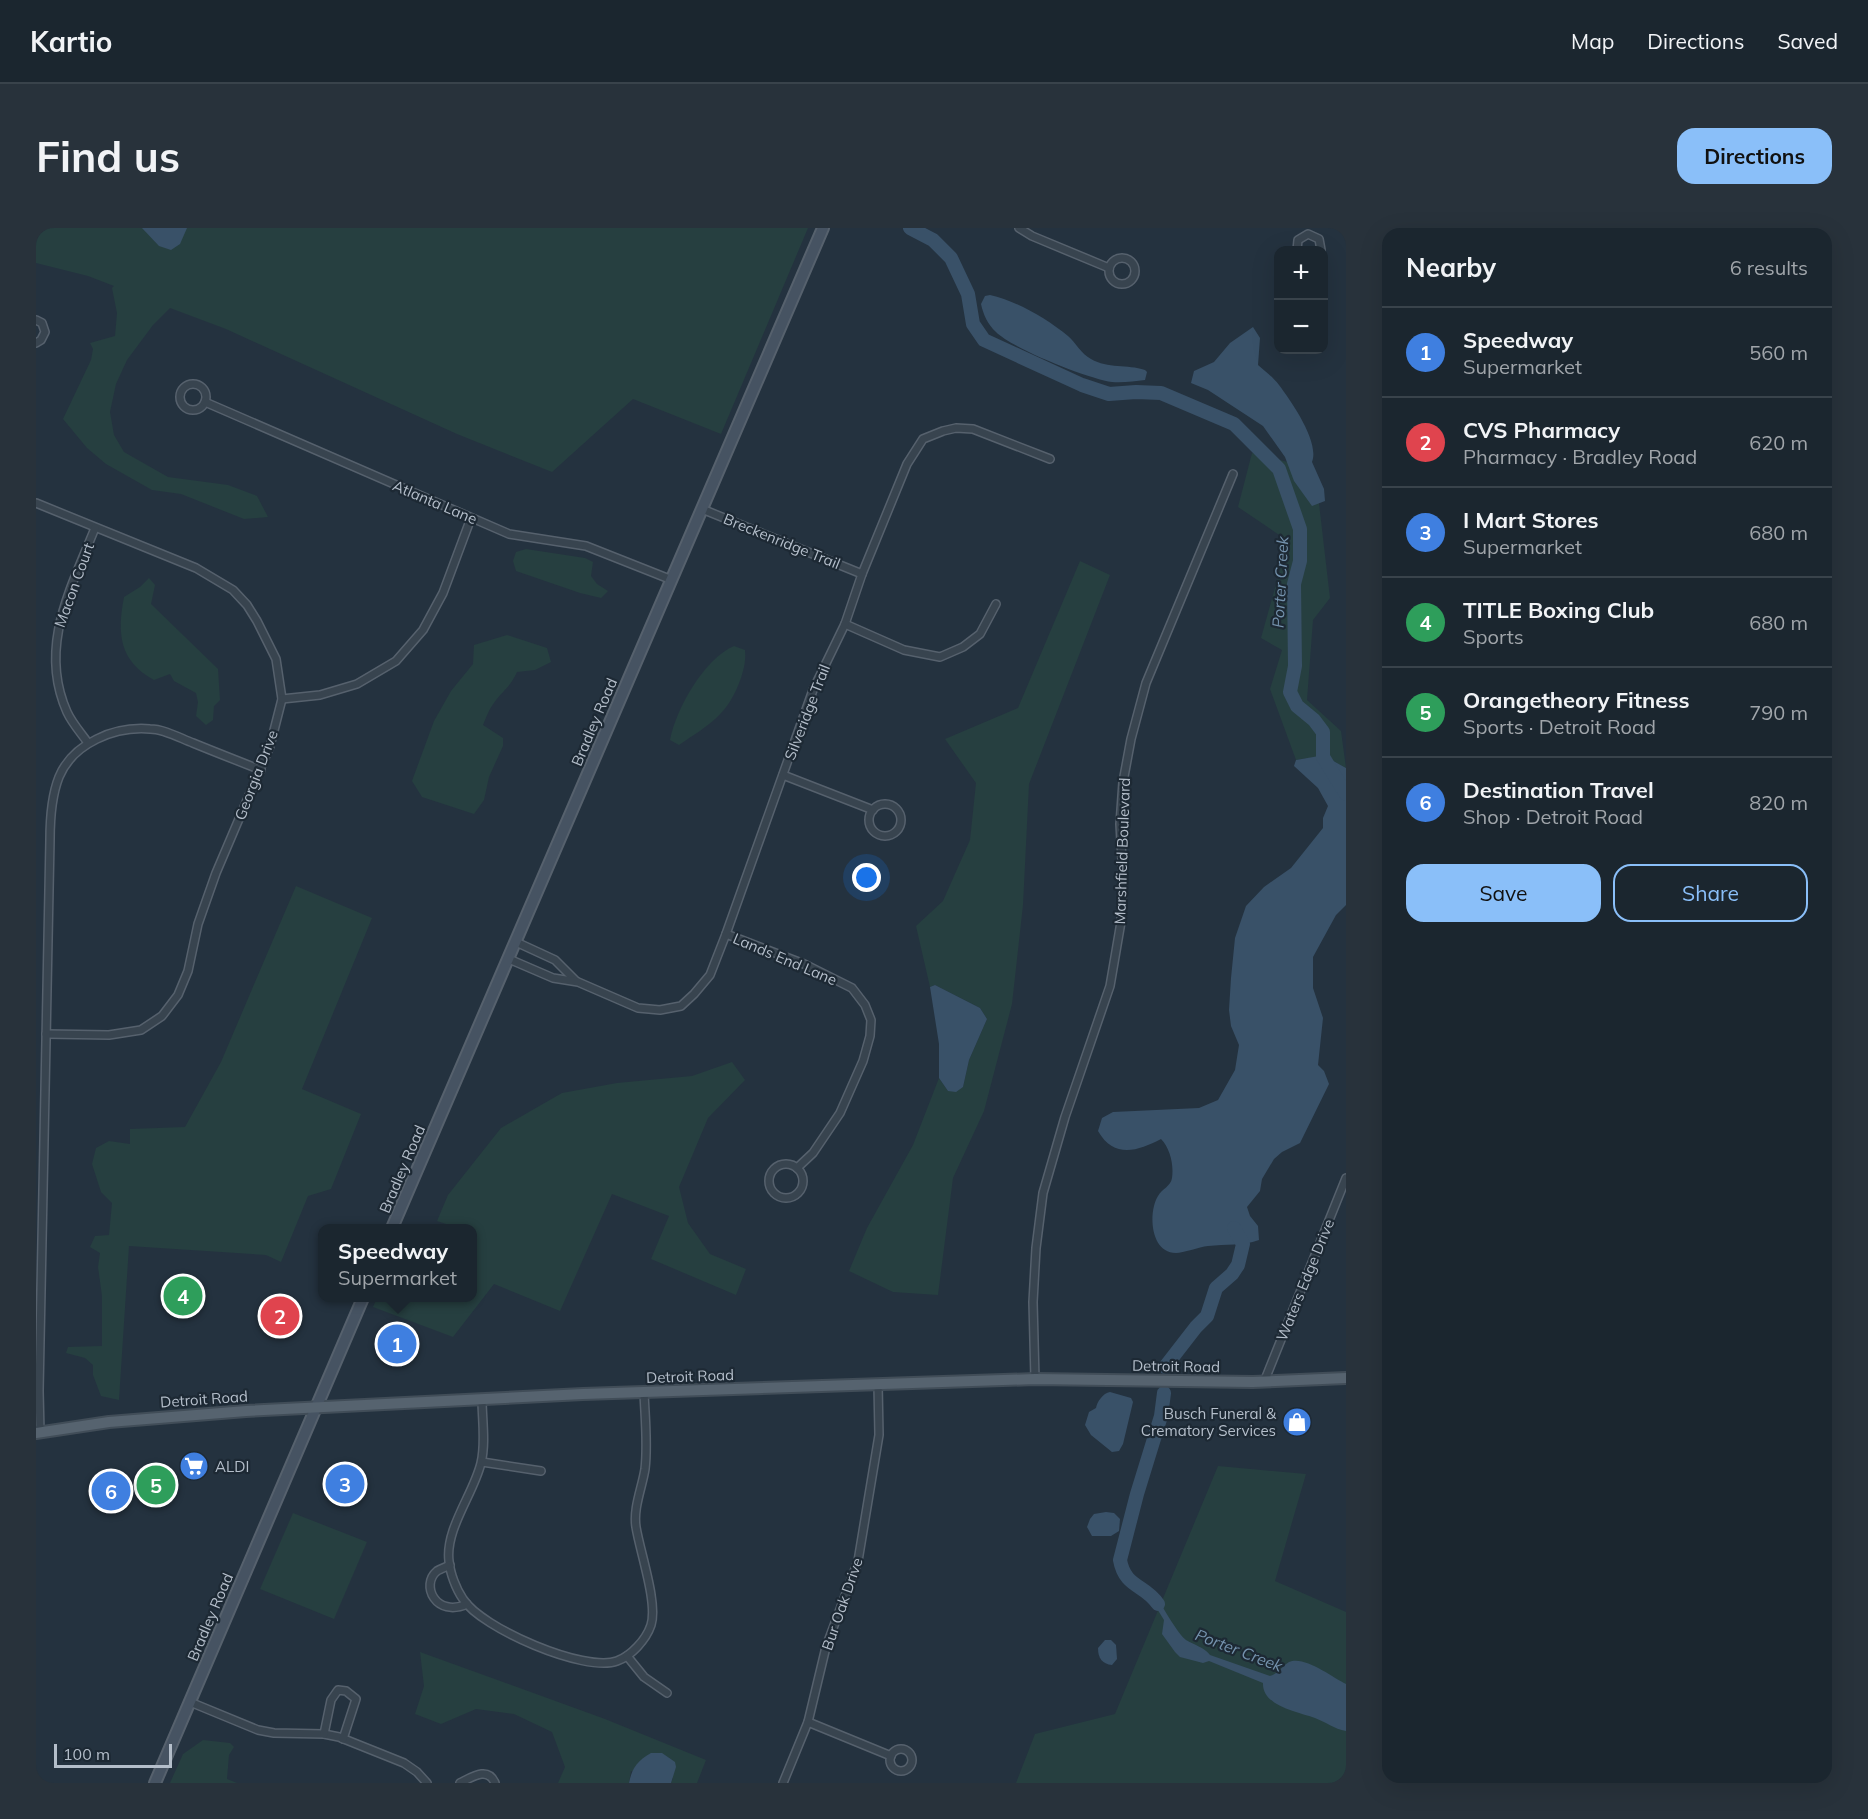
<!DOCTYPE html>
<html lang="en">
<head>
<meta charset="utf-8">
<style>
  body { margin:0; font-family:Mulish,sans-serif; background:#28323b; color:#f1f3f6 }
  .controls { position:absolute; right:18px; top:18px; display:grid; overflow:hidden; border-radius:12px; box-shadow:0 6px 24px #0002 }
  .controls button { width:54px; height:54px; display:grid; place-items:center; padding:0; border:0; border-bottom:2px solid #39434b; background:#1b262f; color:#f1f3f6; font:30px sans-serif }
  .scale { position:absolute; left:18px; bottom:15px; width:118px; box-sizing:border-box; padding-left:6px; border:3px solid #b4beca; border-top:0; font-size:16px; line-height:21px; white-space:nowrap; color:#b4beca; -webkit-text-stroke:4px #1d2934; paint-order:stroke }
  .you { position:absolute; left:831px; top:650px; width:21px; height:21px; margin:-15px; border:4px solid #fff; border-radius:50%; background:#1a73e8; box-shadow:0 0 0 9px #1a73e833 }
  .badge { display:grid; place-items:center; width:39px; height:39px; border-radius:50%; background:#8abff9; color:#fff; font-size:20px; font-weight:700 }
  .pin { position:absolute; translate:-50% -50%; border:3px solid #fff; box-shadow:0 2px 6px #0006 }
  .popup { position:absolute; left:282px; top:996px; width:159px; height:78px; box-sizing:border-box; display:grid; place-content:center; border-radius:12px; background:#1b262f; filter:drop-shadow(0 2px 4px #0005); font-size:20px; white-space:nowrap; color:#a0a5aa }
  .popup b { font-size:22px; color:#f1f3f6 }
  .popup::after { content:''; position:absolute; left:50%; top:100%; margin-left:-12px; border:12px solid transparent; border-top-color:#1b262f }
  .list { margin:0; padding:0; list-style:none }
  h2 { display:flex; justify-content:space-between; align-items:center; height:78px; margin:0; padding:0 24px; font-size:26px }
  h2 small { font-size:20px; font-weight:400; color:#a0a5aa }
  .list li { display:grid; grid-template-columns:39px 1fr auto; gap:18px; align-items:center; box-sizing:border-box; height:90px; padding:0 24px; border-top:2px solid #39434b }
  .list b { display:block; font-size:22px; white-space:nowrap }
  .list p { margin:0; font-size:20px; white-space:nowrap; color:#a0a5aa }
  .list em { font-size:20px; font-style:normal; color:#a0a5aa }
  .actions { display:flex; gap:12px; padding:18px 24px }
  .actions a { flex:1; padding:14px 0; border:2px solid #8abff9; border-radius:18px; text-align:center; font-size:21px; color:#8abff9 }
  .actions .main { background:#8abff9; color:#111 }
  .map { position:relative; flex:none; width:1310px; height:1555px; overflow:hidden; border-radius:18px }
  header { display:flex; align-items:center; gap:36px; box-sizing:border-box; height:84px; padding:0 30px; background:#1b262f; border-bottom:2px solid #39434b }
  header strong { font-size:28px }
  nav { display:flex; gap:33px; margin-inline-start:auto; font-size:21px }
  .intro { display:flex; align-items:center; justify-content:space-between; box-sizing:border-box; height:144px; padding:0 36px }
  h1 { margin:0; font-size:42px }
  .button { padding:15px 27px; border-radius:18px; background:#8abff9; color:#111; font-size:21px; font-weight:700 }
  main { display:flex; gap:36px; padding:0 36px }
  aside { flex:1; background:#1b262f; border-radius:18px; box-shadow:0 6px 24px #0002 }
  .map>svg:first-child { display:block }
</style>
</head>
<body>
<header>
<strong>Kartio</strong>
<nav><a>Map</a><a>Directions</a><a>Saved</a></nav>
</header>
<div class="intro"><h1>Find us</h1><a class="button">Directions</a></div>
<main>
<div class="map">
<svg width="1310" height="1555" viewBox="0 0 1310 1555">
  <rect width="100%" height="100%" fill="#24323f"/>
  <!-- green -->
  <g fill="#263f40">
    <polygon points="0,0 772,0 685,206 597,171 516,244 421,206 190,101 134,80 117,97 91,132 80,156 74,184 78,207 88,224 132,249 192,257 221,268 232,289 208,291 145,266 116,262 70,236 51,220 27,191 55,132 57,121 54,115 79,108 81,85 76,60 78,58 52,48 0,35"/>
    <path d="M1216,225l63,16 15,129 -17,22 -6,80 34,31 5,37c-21,-12 -26,-12 -50,-8l-26,-71 12,-39 -21,-12 27,-97 -50,-34z"/>
    <polygon points="490,321 549,330 557,334 555,348 561,356 572,363 565,370 544,365 480,343 477,333 480,324"/>
    <polygon points="1044,333 1074,347 993,556 987,677 976,776 948,883 917,950 902,1067 857,1064 813,1043 831,1000 877,917 903,850 912,863 927,859 933,832 951,791 944,780 899,757 894,759 880,698 907,673 934,612 940,555 909,511 982,480"/>
    <path d="M113,350l6,7 -4,19 67,65 2,31 -6,6 -1,14 -7,5 -10,-9 2,-14 -2,-9 -22,-12 -4,-7 -16,6c-35,-19 -37,-47 -30,-83l16,-10z"/>
    <path d="M471,407l40,13 4,14 -16,8 -18,2c-8,17 -14,18 -23,31 -5,6 -8,15 -11,22l20,13v8l-14,31 -5,23 -10,14 -52,-17 -10,-16 22,-60 17,-30 22,-27 1,-19z"/>
    <path d="M698,418l11,4c1,11 -1,18 -4,28 -13,37 -31,46 -62,67l-9,-5c6,-31 34,-81 64,-94z"/>
    <polygon points="260,658 336,690 266,861 325,886 295,961 272,968 245,1034 230,1027 93,1018 83,1172 65,1168 57,1147 57,1137 49,1130 30,1125 32,1119 66,1118 66,1068 62,1039 64,1025 54,1019 59,1008 73,1007 76,975 65,964 56,936 60,920 73,913 94,916 94,901 149,899 185,834"/>
    <polygon points="696,834 709,852 672,890 643,959 652,995 674,1026 710,1041 700,1067 615,1031 633,988 576,966 524,1083 458,1056 417,1109 337,1079 341,1070 436,1070 436,1000 422,1000 401,993 412,967 465,900 526,865 581,855 656,848"/>
    <polygon points="1182,1238 1270,1246 1239,1353 1310,1384 1310,1555 980,1555 999,1506 1079,1486"/>
    <polygon points="257,1285 331,1314 298,1391 224,1361"/>
    <polygon points="384,1424 569,1491 670,1532 661,1555 635,1555 637,1550 595,1543 593,1555 522,1555 529,1539 516,1504 478,1486 440,1481 405,1496 379,1486 388,1458"/>
    <polygon points="167,1512 194,1515 198,1519 193,1527 191,1551 201,1555 134,1555 147,1526"/>
  </g>
  <!-- water -->
  <g fill="#395168">
    <polygon points="106,0 151,0 144,16 135,22 123,18"/>
    <path d="M954,67c27,6 57,24 78,41 8,7 13,18 23,23 17,10 36,5 54,11l2,2 -2,8c-10,1 -22,3 -33,2 -23,-3 -99,-33 -116,-50 -8,-7 -13,-18 -15,-28l4,-8z"/>
    <path d="M1217,99l7,11 -2,27c7,6 15,12 21,20 12,16 41,57 33,77l12,27 1,12 -13,5 -18,-25 -9,-24 -22,-31 -55,-36 -17,-7 3,-12 20,-9 16,-19z"/>
    <path d="M1283,528l9,2 18,10v137l-10,10 -23,42v31l10,30 -5,47 6,6 5,13 -29,59 -18,9 -8,7 -12,20 -2,12 -13,16 3,9 8,10 1,14c-17,6 -33,4 -51,6 -9,1 -25,7 -32,7 -26,0 -28,-41 -18,-57 4,-7 13,-10 14,-18 2,-13 -2,-30 -11,-39 -23,12 -47,20 -63,-8l4,-13 11,-6 86,-4 19,-8 17,-30 4,-25 -8,-19 -2,-16 2,-32 4,-40 11,-32 18,-19 27,-19 32,-40v-10l5,-12 -10,-18 -24,-22 2,-6z"/>
    <polygon points="899,757 944,780 951,791 933,832 927,859 920,864 912,863 903,850 903,816 894,759"/>
    <path d="M1074,1164l21,6 2,4 -10,42 -4,7 -7,1 -21,-17 -6,-10 4,-13 7,-4c1,-6 7,-15 14,-16z"/>
    <polygon points="1070,1284 1078,1285 1084,1291 1083,1303 1075,1308 1056,1308 1051,1299 1054,1291 1058,1286"/>
    <path d="M1113,1360l6,4c4,10 23,42 31,48 8,5 18,7 24,15l60,21c8,-2 12,-10 19,-14 15,-7 43,15 57,22v47c-12,-2 -20,-9 -31,-13 -17,-6 -53,-12 -52,-35l-54,-22 -6,2 -23,-6 -5,-5 -13,-18 2,-14 -13,-21 -7,-6z"/>
    <path d="M1069,1412h6l5,5 1,14 -5,6c-10,-1 -14,-7 -14,-17z"/>
    <path d="M615,1525h11l13,9 1,5 -5,16h-42c3,-15 8,-22 22,-30z"/>
  </g>
  <g fill="none" stroke-linecap="round" stroke-linejoin="round">
    <!-- river -->
    <g stroke="#395168" stroke-width="14">
      <polyline points="874,0 897,12 915,30 932,66 937,96 948,112 1046,157 1073,166 1100,164 1125,165 1198,196 1243,241 1264,301 1264,333 1258,356 1259,438 1254,464 1261,478 1278,492 1287,504 1287,529 1310,566"/>
      <polyline points="1129,1139 1160,1099 1171,1088 1180,1060 1196,1046 1202,1037 1207,1016 1198,1000"/>
      <path d="M1122,1376c-13,-20 -33,-16 -38,-44l17,-66 24,-78 3,-23"/>
    </g>
    <!-- street casing -->
    <g stroke="#56616d" stroke-width="10">
      <g id="street">
        <polyline points="983,0 996,8 1073,40"/>
        <polyline points="1261,22 1262,12 1272,6 1283,11 1285,22"/>
        <circle cx="1086" cy="43" r="13"/>
        <polyline points="0,92 6,95 9,104 5,112 0,115"/>
        <circle cx="157" cy="169" r="13"/>
        <polyline points="169,174 473,306 550,318 636,352"/>
        <polyline points="0,275 160,340 197,362 211,377 221,393 240,431 246,471 234,518 180,645 162,696 152,743 142,767 126,788 105,802 73,807 10,806"/>
        <polyline points="666,281 826,346"/>
        <polyline points="809,396 868,422 904,429 927,419 944,406 960,376"/>
        <polyline points="246,471 284,467 321,456 360,433 387,402 407,365 435,290"/>
        <path d="M52,515c-7,-10 -16,-20 -21,-31 -29,-65 4,-124 28,-184"/>
        <polyline points="747,547 837,582"/>
        <circle cx="849" cy="592" r="16"/>
        <polyline points="690,706 768,736 816,760 829,777 835,792 834,808 827,833 804,885 777,925 761,940"/>
        <polyline points="480,714 519,732 540,753"/>
        <polyline points="473,731 517,750 542,754 602,780 624,782 645,778 658,766 674,747 690,706 777,462 809,396 826,346 871,236 887,211 907,203 920,200 937,201 1014,231"/>
        <circle cx="750" cy="953" r="17"/>
        <polyline points="999,1151 997,1074 1000,1020 1007,965 1029,889 1074,758 1085,694 1087,650 1084,596 1087,554 1095,511 1110,455 1197,246"/>
        <polyline points="1228,1154 1310,950"/>
        <path d="M446,1171c0,20 4,44 -1,64 -7,30 -36,66 -32,98 1,12 7,28 14,38 18,29 122,74 154,62 14,-5 29,-21 34,-36 7,-22 -11,-73 -15,-98 -3,-19 6,-39 9,-58 3,-25 0,-51 -1,-77"/>
        <path d="M4,1204l-1,-41 11,-551c0,-20 1,-43 9,-63 14,-34 56,-51 91,-48 14,0 30,9 43,14 22,9 45,18 68,27"/>
        <polyline points="446,1234 505,1243"/>
        <path d="M414,1337c-4,2 -10,4 -13,6 -17,14 -1,47 30,33"/>
        <polyline points="591,1428 608,1449 631,1465"/>
        <polyline points="154,1474 222,1502 238,1505 288,1506 303,1509 368,1535 381,1544 391,1555"/>
        <polyline points="772,1494 855,1528"/>
        <polyline points="288,1506 295,1472 302,1462 310,1463 320,1471 307,1511"/>
        <circle cx="865" cy="1532" r="11"/>
        <path d="M424,1555c12,-6 28,-17 35,0"/>
        <polyline points="747,1555 772,1494 790,1419 822,1333 843,1207 842,1156"/>
      </g>
    </g>
    <!-- secondary casing -->
    <g stroke="#56616d" stroke-width="14">
      <g id="secondary">
        <polyline points="356,1000 787,0"/>
        <polyline points="119,1555 327,1070"/>
      </g>
    </g>
    <!-- primary casing -->
    <g stroke="#414d58" stroke-width="14">
      <polyline id="primary" points="0,1205 73,1194 210,1183 547,1166 999,1151 1217,1154 1310,1150"/>
    </g>
    <!-- street -->
    <use href="#street" stroke="#38444f" stroke-width="7"/>
    <!-- secondary -->
    <use href="#secondary" stroke="#465362" stroke-width="10"/>
    <!-- primary -->
    <use href="#primary" stroke="#56636f" stroke-width="10"/>
  </g>
  <!-- icons -->
  <defs>
    <g id="shop-disc" transform="scale(1.5)"><circle r="9.5" fill="#3f7fe0" stroke="#1d2934"/><path d="M-5-2.5h2.3a2.7 3.5 0 0 1 5.4 0H5L5.5 6h-11ZM-1.5-2.5h3a1.5 2.3 0 0 0-3 0Z" fill="#fff"/></g>
    <g id="supermarket-disc" transform="scale(1.5)"><circle r="9.5" fill="#3f7fe0" stroke="#1d2934"/><path d="M-6-5.5h2.5l.6 2H6L4.5 2H-2.5L-4.4-4H-6ZM-1.5 3.2a1.3 1.3 0 1 0 .1 0ZM3 3.2a1.3 1.3 0 1 0 .1 0Z" fill="#fff"/></g>
  </defs>
  <g fill-rule="evenodd">
    <use href="#shop-disc" x="1261" y="1194"/>
    <use href="#supermarket-disc" x="158" y="1238"/>
  </g>
  <g text-anchor="middle" dominant-baseline="central" stroke-width="4.5" stroke-linejoin="round" paint-order="stroke">
    <!-- street labels -->
    <g font-size="15" fill="#b4beca" stroke="#1d2934">
      <text transform="translate(399 274) rotate(23)">Atlanta Lane</text>
      <text transform="translate(746 313) rotate(22)">Breckenridge Trail</text>
      <text transform="translate(38 357) rotate(-70)">Macon Court</text>
      <text transform="translate(771 484) rotate(-69)">Silveridge Trail</text>
      <text transform="translate(558 494) rotate(-67)">Bradley Road</text>
      <text transform="translate(220 547) rotate(-69)">Georgia Drive</text>
      <text transform="translate(1086 623) rotate(-88)">Marshfield Boulevard</text>
      <text transform="translate(749 731) rotate(23)">Lands End Lane</text>
      <text transform="translate(366 941) rotate(-67)">Bradley Road</text>
      <text transform="translate(1269 1052) rotate(-68)">Waters Edge Drive</text>
      <text transform="translate(1140 1138) rotate(1)">Detroit Road</text>
      <text transform="translate(654 1148) rotate(-2)">Detroit Road</text>
      <text transform="translate(168 1171) rotate(-4)">Detroit Road</text>
      <text transform="translate(806 1376) rotate(-71)">Bur Oak Drive</text>
      <text transform="translate(174 1389) rotate(-67)">Bradley Road</text>
    </g>
    <!-- poi labels -->
    <g font-size="15" fill="#b4beca" stroke="#1d2934" text-anchor="end">
      <text x="1240" y="1185">Busch Funeral &amp;<tspan x="1240" dy="17">Crematory Services</tspan></text>
      <text x="179" y="1238" text-anchor="start">ALDI</text>
    </g>
    <!-- water labels -->
    <g font-size="16" font-style="italic" fill="#7492ad" stroke="#1d2934">
      <text transform="translate(1244 354) rotate(-87)">Porter Creek</text>
      <text transform="translate(1203 1422) rotate(21)">Porter Creek</text>
    </g>
  </g>
</svg>
<div class="controls">
<button>+</button>
<button>−</button>
</div>
<div class="scale">100 m</div>
<div class="you"></div>
<div class="pin badge" style="left:361px;top:1116px;background:#3f7fe0">1</div>
<div class="popup"><b>Speedway</b>Supermarket</div>
<div class="pin badge" style="left:244px;top:1088px;background:#e0444e">2</div>
<div class="pin badge" style="left:309px;top:1256px;background:#3f7fe0">3</div>
<div class="pin badge" style="left:147px;top:1068px;background:#2e9e5b">4</div>
<div class="pin badge" style="left:120px;top:1257px;background:#2e9e5b">5</div>
<div class="pin badge" style="left:75px;top:1263px;background:#3f7fe0">6</div>
</div>
<aside>
<h2>Nearby<small>6 results</small></h2>
<ul class="list">
<li><span class="badge" style="background:#3f7fe0">1</span><div><b>Speedway</b><p>Supermarket</p></div><em>560 m</em></li>
<li><span class="badge" style="background:#e0444e">2</span><div><b>CVS Pharmacy</b><p>Pharmacy · Bradley Road</p></div><em>620 m</em></li>
<li><span class="badge" style="background:#3f7fe0">3</span><div><b>I Mart Stores</b><p>Supermarket</p></div><em>680 m</em></li>
<li><span class="badge" style="background:#2e9e5b">4</span><div><b>TITLE Boxing Club</b><p>Sports</p></div><em>680 m</em></li>
<li><span class="badge" style="background:#2e9e5b">5</span><div><b>Orangetheory Fitness</b><p>Sports · Detroit Road</p></div><em>790 m</em></li>
<li><span class="badge" style="background:#3f7fe0">6</span><div><b>Destination Travel</b><p>Shop · Detroit Road</p></div><em>820 m</em></li>
</ul>
<div class="actions"><a class="main">Save</a><a>Share</a></div>
</aside>
</main>
</body>
</html>
